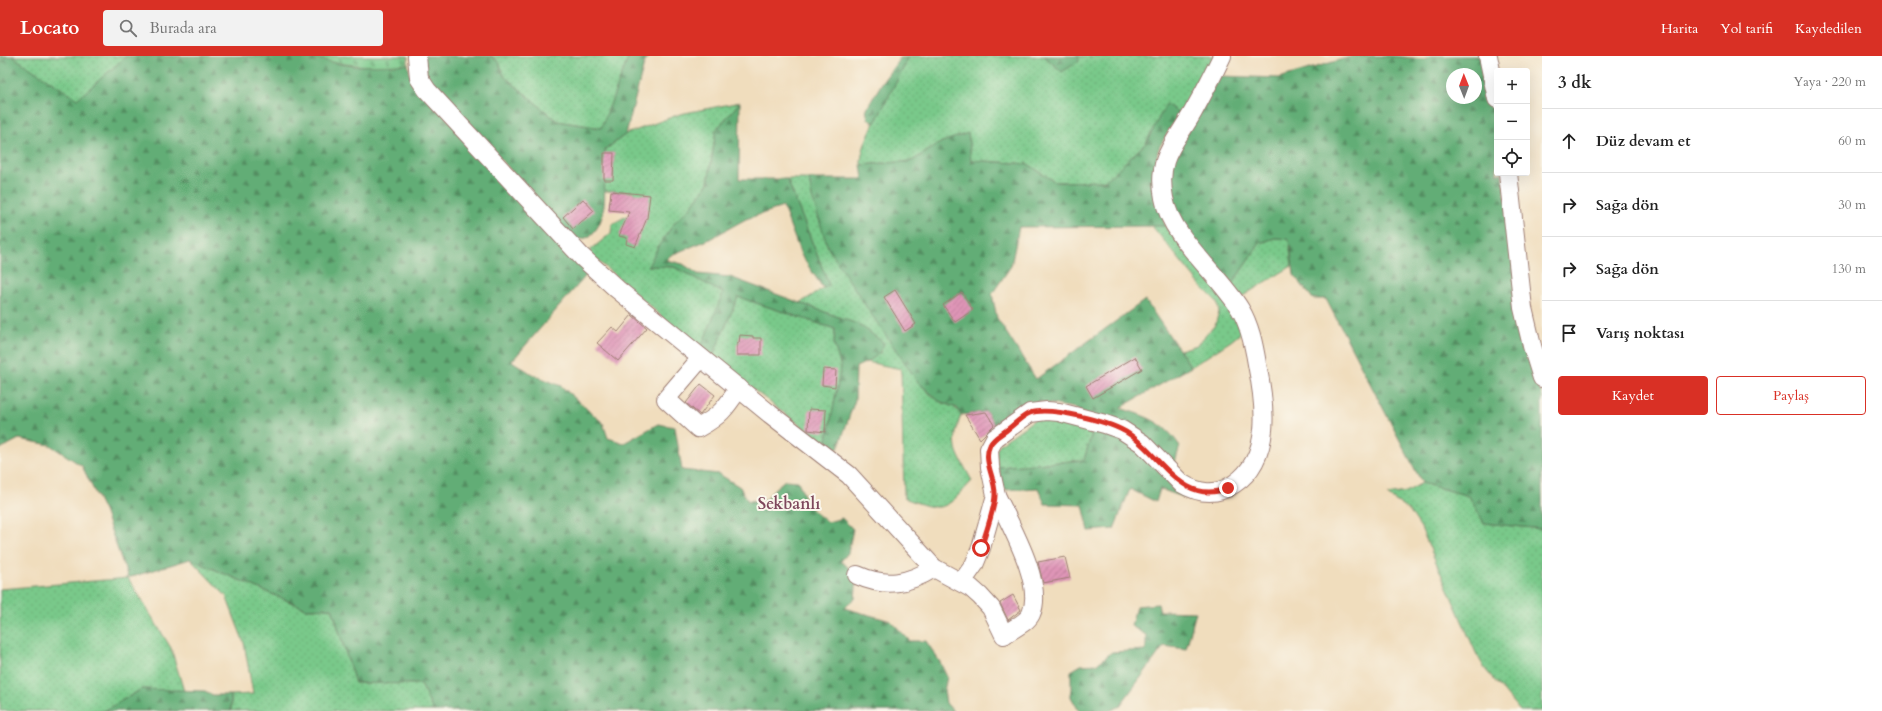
<!DOCTYPE html>
<html lang="tr">
<head>
<meta charset="utf-8">
<style>
  body { margin:0; font-family:Cardo,serif; background:#f2f2f2; color:#222 }
  .controls { position:absolute; right:12px; top:12px; display:grid; overflow:hidden; border-radius:4px; box-shadow:0 4px 16px #0002 }
  .controls button { width:36px; height:36px; display:grid; place-items:center; padding:0; border:0; border-bottom:1px solid #e0e0e0; background:#fff; color:#222; font:20px sans-serif }
  .compass { position:absolute; left:1446px; top:12px; width:36px; height:36px; border-radius:50%; background:#fff; box-shadow:0 4px 16px #0002; rotate:359deg }
  .stop { position:absolute; width:12px; height:12px; margin:-9px; border:3px solid #d93025; border-radius:50%; background:#fff }
  .stop.end { background:#d93025; border-color:#fff; box-shadow:0 1px 4px #0008 }
  .list { margin:0; padding:0; list-style:none }
  h2 { display:flex; justify-content:space-between; align-items:center; height:52px; margin:0; padding:0 16px; font-size:17px }
  h2 small { font-size:13px; font-weight:400; color:#767676 }
  .list li { display:grid; grid-template-columns:26px 1fr auto; gap:12px; align-items:center; box-sizing:border-box; height:64px; padding:0 16px; border-top:1px solid #e0e0e0 }
  .list b { display:block; font-size:15px; white-space:nowrap }
  .list em { font-size:13px; font-style:normal; color:#767676 }
  .actions { display:flex; gap:8px; padding:12px 16px }
  .actions a { flex:1; padding:9px 0; border:1px solid #d93025; border-radius:4px; text-align:center; font-size:14px; color:#d93025 }
  .actions .main { background:#d93025; color:#fff }
  .icon { flex:none; width:22px; height:22px; fill:none; stroke:currentColor; stroke-width:2; stroke-linecap:round; stroke-linejoin:round }
  .map { position:relative; flex:none; width:1542px; height:655px; overflow:hidden }
  header { display:flex; align-items:center; gap:24px; box-sizing:border-box; height:56px; padding:0 20px; background:#d93025; color:#fff }
  header strong { font-size:19px }
  nav { display:flex; gap:22px; margin-inline-start:auto; font-size:14px }
  .search { width:280px; height:36px; background:#f2f2f2; display:flex; align-items:center; gap:10px; box-sizing:border-box; padding:0 14px; border-radius:4px; color:#767676; font-size:15px }
  main { display:flex }
  aside { flex:1; background:#fff }
  .map>svg:first-child { display:block }
</style>
</head>
<body>
<header>
<strong>Locato</strong>
<div class="search"><svg class="icon" aria-label="search" viewBox="0 0 24 24"><circle cx="10" cy="10" r="6"/><path d="M15 15l6 6"/></svg>Burada ara</div>
<nav><a>Harita</a><a>Yol tarifi</a><a>Kaydedilen</a></nav>
</header>
<main>
<div class="map">
<svg width="1542" height="655" viewBox="0 0 1542 655">
  <defs>
    <pattern id="grass-dots" width="8" height="8" patternUnits="userSpaceOnUse"><rect width="8" height="8" fill="#79c98a"/><path d="M2 2h.1M6 6h.1" fill="none" stroke="#6aac77" stroke-width="1.8" stroke-linecap="round"/></pattern>
    <pattern id="forest-firs" width="22" height="20" patternUnits="userSpaceOnUse"><rect width="22" height="20" fill="#62ad76"/><path d="M5 1l3.5 6h-7zM16 11l3.5 6h-7z" fill="#538c61"/></pattern>
    <pattern id="cemetery-stones" width="16" height="16" patternUnits="userSpaceOnUse"><rect width="16" height="16" fill="#79c98a"/><path d="M2 7V4a2 2 0 0 1 4 0v3zM10 15v-3a2 2 0 0 1 4 0v3z" fill="#6aac77"/></pattern>
    <pattern id="building-hatch" width="6" height="6" patternUnits="userSpaceOnUse"><rect width="6" height="6" fill="#df95b7"/><path d="M-1 1l2-2M0 6l6-6M5 7l2-2" fill="none" stroke="#b77995"/></pattern>
  </defs>
  <rect width="100%" height="100%" fill="#fbf7ec"/>
  <filter id="ink" filterUnits="userSpaceOnUse"><feTurbulence type="fractalNoise" baseFrequency=".025" numOctaves="2"/><feDisplacementMap in="SourceGraphic" scale="8" xChannelSelector="R" yChannelSelector="G"/><feConvolveMatrix kernelMatrix="1 2 1 2 8 2 1 2 1" color-interpolation-filters="sRGB"/></filter>
  <filter id="wash" filterUnits="userSpaceOnUse"><feTurbulence type="fractalNoise" baseFrequency=".012" numOctaves="4" result="noise"/><feDisplacementMap in="SourceGraphic" scale="16" xChannelSelector="R" yChannelSelector="G"/><feGaussianBlur stdDeviation="0.9" result="paint"/><feColorMatrix in="noise" values="0 0 0 0 0 0 0 0 0 0 0 0 0 0 0 0 0 1.4 0 .05"/><feComposite in="paint" operator="in"/></filter>
  <g filter="url(#wash)">
    <rect width="100%" height="100%" fill="#f0ddbd"/>
    <!-- grass -->
    <g fill="url(#grass-dots)" stroke="#62745a">
      <polygon points="12,0 127,0 77,44"/>
      <polygon points="490,0 629,0 602,72 557,65 504,20 499,6"/>
      <path d="M909,0h135l18,16 16,-11 1,-5h136l-17,32 -19,25 -13,-8 -20,38 -40,38 -51,1 -27,-18 -58,-4 -2,-26 -26,8 -30,19 -51,4c-2,-26 37,-82 48,-109z"/>
      <polygon points="740,46 716,74 708,127 690,152 675,167 658,191 649,210 674,211 724,237 700,294 588,196 611,177 612,168 632,157 634,136 604,135 604,124 613,124 614,97 604,97 605,94 626,78 680,58"/>
      <path d="M787,123h22l3,18 91,161c10,16 20,32 36,43 9,6 15,2 22,14 -12,34 -3,38 11,66 -28,30 -28,32 -68,17l-3,-129 -34,-7 15,-11 -22,-26 -60,-22 29,-18z"/>
      <polygon points="1152,170 1165,170 1234,257 1242,276 1231,285 1191,311 1180,294 1197,289 1215,269 1219,256 1217,246 1201,230"/>
      <polygon points="1275,182 1289,183 1292,210 1241,241 1232,228 1260,187"/>
      <polygon points="738,241 835,273 834,288 841,311 826,389 712,302"/>
      <polygon points="1038,361 1094,370 1084,404 998,411 996,395 1000,388"/>
      <polygon points="1422,427 1469,440 1484,467 1542,473 1542,655 1520,655 1485,613 1476,597 1421,472 1410,455 1387,439 1406,436"/>
      <polygon points="190,503 307,553 332,552 355,627 421,628 433,655 231,655 231,639 253,638 244,587 226,540"/>
      <polygon points="128,522 171,592 184,635 142,633 104,655 0,655 0,533"/>
    </g>
    <!-- forest -->
    <g fill="url(#forest-firs)" stroke="#566650" fill-rule="evenodd">
      <path d="M0,0h12l65,43 50,-43h182l31,8 16,2 52,-2 3,15 179,192 -78,90 20,13 29,12 42,37 5,15 16,5 34,-19 17,3 7,43 37,4 21,13 8,14 18,-1 8,-11 11,-9 13,1c8,20 11,29 30,41l14,-4 11,11 -5,24 -7,8 16,14 -2,24 -11,9 47,13 19,20h16l14,21 7,15 -3,14 2,12 7,8h-520l-12,-27 -66,-1 -23,-75 -25,1 -117,-50 -62,19 -24,-67 -22,-45 -32,-21 -31,-6 -19,10z"/>
      <path d="M423,0h67l9,6 5,14 53,45 44,7 28,-72h19l-4,8 -18,70 -21,16c-4,27 8,67 -15,86 -4,3 -11,3 -15,5l-140,-154 -8,-12z"/>
      <polygon points="1044,0 1079,0 1079,5 1062,16"/>
      <path d="M1353,0h40l31,3 6,-3h52l15,79v38h5l22,164 18,60v132l-58,-6 -15,-27 -47,-13 -96,-184h-13l-19,-24 -5,-36 -14,-1 -15,5 -28,41 -37,-43 -20,-30 -6,-20 3,-30 48,-85 59,2zM1452,18h24v24h-24z"/>
      <polygon points="909,1 875,67 868,63 866,54 883,25 900,2"/>
      <path d="M740,46l-1,77h48l42,106 -6,3 -22,-33 -18,-48 -37,12 -38,21 -37,15 -5,5 17,4 15,10 32,3 130,48 24,18c-3,13 -16,19 -28,24l-1,33 -17,49 -12,-4 15,-78 -7,-23 1,-15 -97,-32 -26,61 -12,-8 23,-57 -49,-26 -26,-1 10,-19 17,-25 15,-14 18,-25 8,-53z"/>
      <path d="M1166,48l13,9c-6,11 -13,22 -19,33 -10,22 -1,58 5,80l-146,1 -8,39 -19,28 5,24 39,61 109,-79 46,67 -71,41c28,9 43,13 60,38l-6,19 -100,-57 -34,-6 -17,5 -27,21 -10,-16 -25,3 -4,-7 -18,-7 -21,-19 -49,-71 -41,-63 -16,-51 -3,-18h54l-2,-14 51,-4 30,-19 26,-9 3,27 57,4 27,18 50,-1 41,-38z"/>
      <polygon points="1094,370 1128,383 1168,424 1197,446 1160,433 1156,446 1130,433 1114,473 1089,475 1083,449 1045,448 1038,432 1005,434 998,411 1084,404"/>
      <polygon points="1158,548 1160,555 1196,556 1186,593 1164,590 1119,651 1109,655 1079,655 1071,641 1071,615 1081,609 1097,608 1112,596 1146,594 1146,579 1131,570 1136,550"/>
      <polygon points="142,633 205,635 213,639 231,639 231,655 104,655"/>
    </g>
    <!-- cemetery -->
    <path fill="url(#cemetery-stones)" stroke="#62745a" d="M309,0h99v8c-34,3 -66,3 -99,-8z"/>
    <g id="blocks">
      <!-- building -->
      <g fill="url(#building-hatch)">
        <polygon points="604,97 614,97 613,124 604,124"/>
        <polygon points="611,135 650,139 647,162 635,191 626,188 627,182 619,180 629,156 609,154"/>
        <polygon points="583,143 594,155 573,173 563,161"/>
        <polygon points="895,234 916,268 905,275 884,241"/>
        <polygon points="962,236 973,254 955,266 943,249"/>
        <polygon points="632,259 647,272 618,305 597,287 612,271 618,276"/>
        <polygon points="740,279 753,280 753,282 761,282 761,299 737,299 737,287 739,287"/>
        <polygon points="1135,301 1142,313 1093,342 1086,330"/>
        <polygon points="823,313 836,314 835,331 822,329"/>
        <polygon points="701,328 715,339 700,359 686,347"/>
        <polygon points="809,353 826,354 825,376 808,374"/>
        <polygon points="986,356 994,369 980,383 965,359"/>
        <polygon points="1065,501 1070,522 1043,527 1038,506"/>
        <polygon points="1013,539 1021,554 1008,564 1000,547"/>
      </g>
    </g>
  </g>
  <g filter="url(#ink)">
    <use href="#blocks" fill-opacity="0" stroke="#9d7e74" stroke-width="1"/>
    <g fill="none" stroke-linecap="round" stroke-linejoin="round">
      <!-- minor casing -->
      <g stroke="#9d7e74" stroke-width="20">
        <g id="minor">
          <path d="M417,0l2,22 8,12 155,167 35,32 153,125 79,61 85,93 37,20 9,8 11,12 13,27c8,-6 23,-12 27,-21 14,-30 -22,-91 -35,-119"/>
          <polyline points="1488,0 1497,43"/>
          <polyline points="1508,117 1523,252 1532,290 1542,322"/>
          <path d="M701,302l-35,41 32,29c22,-12 27,-19 41,-40"/>
          <path d="M857,519c29,13 51,9 77,-7"/>
          <path d="M962,526l12,-17 7,-17 15,-53 -6,-28 -1,-18 6,-11 35,-25 17,-2 12,1 46,12 17,6 20,13 39,40c18,11 35,13 53,1 39,-26 31,-81 23,-120 -3,-18 -7,-39 -17,-55 -21,-35 -69,-71 -76,-111 -8,-41 11,-54 29,-86 10,-18 20,-37 29,-56"/>
        </g>
      </g>
      <!-- minor -->
      <use href="#minor" stroke="#fff" stroke-width="18"/>
    </g>
  </g>
  <g fill="none" stroke-linecap="round" stroke-linejoin="round" filter="url(#ink)">
    <!-- route -->
    <path stroke="#d93025" stroke-width="5" d="M981,492c4,-13 14,-40 14,-53 1,-16 -13,-34 -5,-50 3,-7 12,-11 18,-16 7,-5 14,-13 22,-16 20,-7 82,9 99,21 32,21 53,73 99,54"/>
  </g>
  <g text-anchor="middle" dominant-baseline="central" stroke-width="4" stroke-linejoin="round" paint-order="stroke">
    <!-- quarter labels -->
    <g font-size="16" font-weight="bold" fill="#7e485c" stroke="#fbf7ec">
      <text x="789" y="448">Sekbanlı</text>
    </g>
  </g>
</svg>
<div class="controls">
<button>+</button>
<button>−</button>
<button><svg class="icon" aria-label="locate" viewBox="0 0 24 24"><circle cx="12" cy="12" r="6"/><path d="M12 2v4M12 18v4M2 12h4M18 12h4"/></svg></button>
</div>
<svg class="compass" viewBox="-18 -18 36 36"><path d="M0-13l5 13h-10z" fill="#e53935"/><path d="M0 13l5-13h-10z" fill="#767676"/></svg>
<div class="stop" style="left:981px;top:492px"></div>
<div class="stop end" style="left:1228px;top:432px"></div>
</div>
<aside>
<h2>3 dk<small>Yaya · 220 m</small></h2>
<ul class="list">
<li><svg class="icon" aria-label="ahead" viewBox="0 0 24 24"><path d="M12 20V5M6 11l6-6 6 6"/></svg><div><b>Düz devam et</b></div><em>60 m</em></li>
<li><svg class="icon" aria-label="right" viewBox="0 0 24 24"><path d="M7 20v-9h11M14 6l5 5-5 5"/></svg><div><b>Sağa dön</b></div><em>30 m</em></li>
<li><svg class="icon" aria-label="right" viewBox="0 0 24 24"><path d="M7 20v-9h11M14 6l5 5-5 5"/></svg><div><b>Sağa dön</b></div><em>130 m</em></li>
<li><svg class="icon" aria-label="arrive" viewBox="0 0 24 24"><path d="M6 21V4h12l-3 4 3 4H6"/></svg><div><b>Varış noktası</b></div></li>
</ul>
<div class="actions"><a class="main">Kaydet</a><a>Paylaş</a></div>
</aside>
</main>
</body>
</html>
